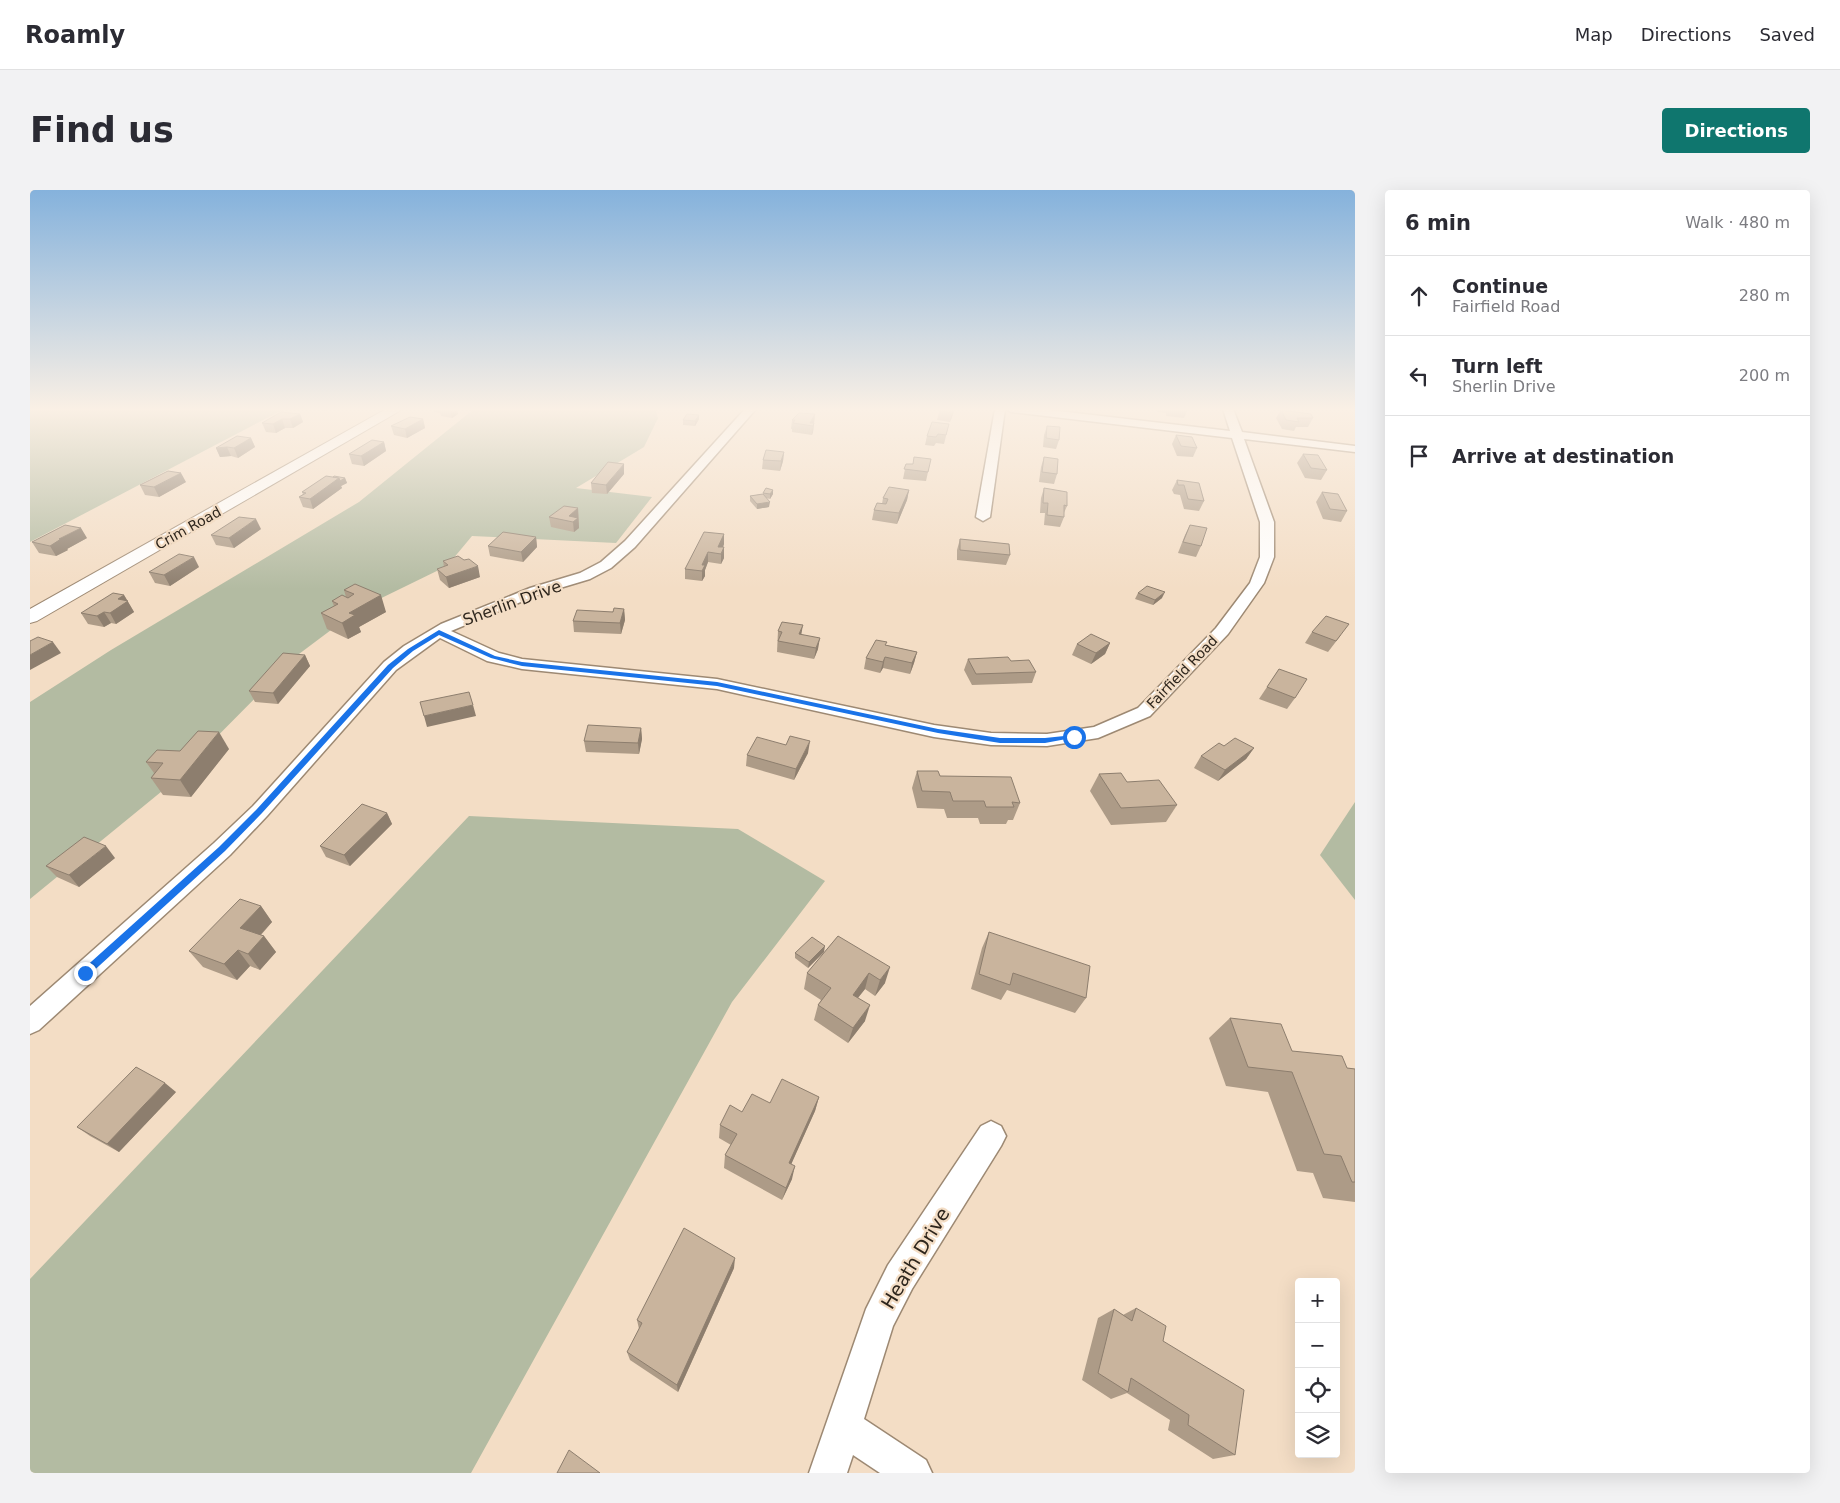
<!DOCTYPE html>
<html lang="en">
<head>
<meta charset="utf-8">
<style>
  body { margin:0; font-family:"DejaVu Sans",sans-serif; background:#f2f2f3; color:#2b2b33 }
  .controls { position:absolute; right:15px; bottom:15px; display:grid; overflow:hidden; border-radius:5px; box-shadow:0 5px 20px #0002 }
  .controls button { width:45px; height:45px; display:grid; place-items:center; padding:0; border:0; border-bottom:1px solid #e1e1e2; background:#fff; color:#2b2b33; font:25px sans-serif }
  .stop { position:absolute; width:15px; height:15px; margin:-11px; border:4px solid #1a73e8; border-radius:50%; background:#fff }
  .stop.end { background:#1a73e8; border-color:#fff; box-shadow:0 1px 5px #0008 }
  .list { margin:0; padding:0; list-style:none }
  h2 { display:flex; justify-content:space-between; align-items:center; height:65px; margin:0; padding:0 20px; font-size:21px }
  h2 small { font-size:16px; font-weight:400; color:#7c7c81 }
  .list li { display:grid; grid-template-columns:32px 1fr auto; gap:15px; align-items:center; box-sizing:border-box; height:80px; padding:0 20px; border-top:1px solid #e1e1e2 }
  .list b { display:block; font-size:19px; white-space:nowrap }
  .list p { margin:0; font-size:16px; white-space:nowrap; color:#7c7c81 }
  .list em { font-size:16px; font-style:normal; color:#7c7c81 }
  .icon { flex:none; width:28px; height:28px; fill:none; stroke:currentColor; stroke-width:2; stroke-linecap:round; stroke-linejoin:round }
  .map { position:relative; flex:none; width:1325px; height:1283px; overflow:hidden; border-radius:5px }
  header { display:flex; align-items:center; gap:30px; box-sizing:border-box; height:70px; padding:0 25px; background:#fff; border-bottom:1px solid #e1e1e2 }
  header strong { font-size:24px }
  nav { display:flex; gap:28px; margin-inline-start:auto; font-size:18px }
  .intro { display:flex; align-items:center; justify-content:space-between; box-sizing:border-box; height:120px; padding:0 30px }
  h1 { margin:0; font-size:35px }
  .button { padding:12px 22px; border-radius:5px; background:#0f766e; color:#fff; font-size:18px; font-weight:700 }
  main { display:flex; gap:30px; padding:0 30px }
  aside { flex:1; background:#fff; border-radius:5px; box-shadow:0 5px 20px #0002 }
  .map>svg:first-child { display:block }
</style>
</head>
<body>
<header>
<strong>Roamly</strong>
<nav><a>Map</a><a>Directions</a><a>Saved</a></nav>
</header>
<div class="intro"><h1>Find us</h1><a class="button">Directions</a></div>
<main>
<div class="map">
<svg width="1325" height="1283" viewBox="0 0 1325 1283">
  <rect width="100%" height="100%" fill="#f3ddc5"/>
  <!-- green -->
  <g fill="#b3bba2">
    <polygon points="0,219 254,219 0,352"/>
    <polygon points="444,219 625,219 628,228 614,257 546,298 622,307 586,353 442,346 417,376 329,419 269,464 137,597 0,709 0,512 81,460 329,312"/>
    <polygon points="1325,612 1325,710 1290,665"/>
    <polygon points="439,626 708,639 795,691 702,812 441,1283 0,1283 0,1089"/>
  </g>
  <g fill="none" stroke-linecap="round" stroke-linejoin="round">
    <!-- street casing -->
    <g stroke="#9d8973" stroke-width="3">
      <g id="street">
        <polygon points="715,219 726,219 605,357 581,378 560,389 510,404 421,441 469,463 492,469 687,489 904,535 961,543 1017,544 1064,537 1108,518 1186,438 1220,393 1230,367 1230,332 1202,248 981,222 976,219 1011,219 1200,241 1193,219 1203,219 1212,242 1325,256 1325,262 1214,249 1244,332 1244,367 1234,393 1198,444 1120,526 1068,548 1017,556 961,555 904,547 687,499 492,479 457,471 410,448 366,480 237,626 200,665 9,840 0,844 0,816 184,653 223,616 354,472 374,456 411,434 500,398 550,383 571,372 595,351"/>
        <polygon points="965,219 975,219 960,327 953,331 946,327"/>
        <polygon points="961,931 971,936 976,946 971,956 882,1099 863,1136 834,1229 896,1270 902,1283 850,1283 823,1265 817,1283 779,1283 836,1119 858,1075 951,936"/>
      </g>
    </g>
    <!-- secondary casing -->
    <g stroke="#9d8973" stroke-width="2">
      <polygon id="secondary" points="356,219 373,219 7,431 0,433 0,419"/>
    </g>
    <!-- street -->
    <use href="#street" fill="#fff" fill-rule="evenodd"/>
    <!-- secondary -->
    <use href="#secondary" fill="#fff" fill-rule="evenodd"/>
  </g>
  <!-- wall -->
  <g fill="#ad9b87">
    <polygon points="284,219 299,219 296,221"/>
    <polygon points="403,219 427,219 428,224 422,228 411,226 410,223 404,222"/>
    <polygon points="910,219 925,219 920,232 907,230"/>
    <polygon points="1126,219 1158,219 1154,228 1136,226 1136,223 1127,222"/>
    <polygon points="1251,220 1283,228 1278,237 1266,237 1264,241 1252,239 1246,228"/>
    <polygon points="270,224 273,232 263,238 255,238 246,243 236,242 232,233"/>
    <polygon points="785,224 783,242 782,245 762,242 762,239 761,239 762,230"/>
    <polygon points="669,225 669,229 665,236 653,235 653,230"/>
    <polygon points="393,229 395,238 377,248 364,245 361,236"/>
    <polygon points="919,234 914,254 906,253 904,256 895,255 897,246"/>
    <polygon points="1017,236 1029,250 1026,259 1013,257 1014,245"/>
    <polygon points="1146,245 1167,258 1163,267 1147,266 1142,254"/>
    <polygon points="221,248 225,257 208,268 201,266 190,267 186,258"/>
    <polygon points="354,252 356,261 334,276 322,274 319,264"/>
    <polygon points="754,262 753,271 750,281 732,279 733,270"/>
    <polygon points="1273,264 1297,280 1291,290 1275,288 1267,273"/>
    <polygon points="1014,267 1027,284 1024,294 1009,292 1011,277"/>
    <polygon points="876,274 898,282 896,291 873,289"/>
    <polygon points="594,284 577,304 562,303 561,293"/>
    <polygon points="303,287 315,288 317,293 311,296 312,298 283,319 273,317 269,307 273,304 272,302"/>
    <polygon points="1147,290 1174,311 1169,321 1154,319 1150,305 1144,304 1142,300"/>
    <polygon points="156,292 129,307 115,305 110,295"/>
    <polygon points="1014,298 1037,316 1034,323 1034,327 1030,337 1014,335 1015,323 1010,323 1011,308"/>
    <polygon points="743,300 743,304 740,309 736,308 739,317 727,319 720,311 720,306 733,304 733,303"/>
    <polygon points="879,300 877,310 867,334 842,330 844,320 852,314 853,308"/>
    <polygon points="1292,302 1317,321 1311,332 1293,329 1286,312"/>
    <polygon points="548,318 549,338 544,342 521,337 519,327"/>
    <polygon points="1160,335 1171,356 1166,367 1148,363 1155,345"/>
    <polygon points="231,339 204,358 186,355 181,345"/>
    <polygon points="694,344 694,354 693,357 694,368 691,374 678,372 675,380 675,386 672,391 655,389 655,379"/>
    <polygon points="506,347 507,357 493,372 460,366 458,356"/>
    <polygon points="57,348 37,359 38,360 26,366 9,363 2,352"/>
    <polygon points="930,349 980,365 976,375 927,370 927,360"/>
    <polygon points="413,371 450,387 419,398 410,390 407,379 414,377"/>
    <polygon points="169,377 140,396 125,393 119,382"/>
    <polygon points="325,394 356,422 329,437 331,442 318,449 297,439 291,423 304,416 302,411 316,407 314,400"/>
    <polygon points="1108,403 1132,408 1123,415 1105,409"/>
    <polygon points="94,405 104,422 86,434 81,433 74,437 58,434 51,423"/>
    <polygon points="594,419 595,430 591,444 544,442 543,431"/>
    <polygon points="748,441 771,444 788,459 784,469 747,462"/>
    <polygon points="1282,442 1311,445 1298,462 1275,453"/>
    <polygon points="1080,453 1075,464 1061,474 1042,465 1047,454"/>
    <polygon points="856,455 887,462 884,473 880,484 853,478 850,483 834,479 836,468"/>
    <polygon points="275,465 280,476 248,514 225,512 219,501"/>
    <polygon points="938,469 1006,482 1002,493 942,495 934,480"/>
    <polygon points="1249,479 1265,508 1257,519 1229,509"/>
    <polygon points="611,538 612,549 609,564 556,562 554,551"/>
    <polygon points="1224,558 1216,569 1188,591 1164,578 1171,566"/>
    <polygon points="199,559 161,607 133,605 121,588 124,583 116,572 150,561"/>
    <polygon points="778,563 764,590 716,576 717,565"/>
    <polygon points="887,581 910,586 990,613 983,630 978,630 976,634 950,634 948,628 917,628 914,619 887,618 882,598"/>
    <polygon points="1069,584 1097,592 1147,615 1136,632 1081,635 1060,601"/>
    <polygon points="357,623 362,634 320,676 296,667 290,656"/>
    <polygon points="85,668 49,697 27,687 16,676"/>
    <polygon points="231,716 242,732 231,745 234,746 246,762 230,780 220,776 207,790 173,777 159,761"/>
    <polygon points="959,742 1056,808 1045,823 977,800 971,810 941,799 952,758"/>
    <polygon points="808,746 855,793 845,806 835,799 828,808 835,831 818,853 784,830 788,815 791,810 774,799 777,783"/>
    <polygon points="794,762 778,778 765,768 765,763"/>
    <polygon points="1200,828 1262,861 1317,878 1325,879 1325,1012 1293,1008 1283,983 1267,981 1238,902 1196,896 1179,848"/>
    <polygon points="146,902 89,962 60,946 47,937"/>
    <polygon points="789,907 785,921 761,974 762,989 752,1010 694,978 695,965 701,955 689,948 690,935 712,922 740,913"/>
    <polygon points="704,1078 648,1202 600,1170 597,1162 609,1139 607,1130"/>
    <polygon points="1106,1118 1133,1151 1205,1265 1183,1269 1138,1240 1140,1230 1097,1203 1081,1209 1052,1190 1068,1128 1084,1119 1093,1125"/>
  </g>
  <!-- shaded-wall -->
  <g fill="#8d7e6e">
    <polygon points="420,219 427,219 428,224 422,228"/>
    <polygon points="924,219 925,219 920,232 922,223"/>
    <polygon points="270,224 273,232 263,238 260,229"/>
    <polygon points="785,224 784,233 780,233"/>
    <polygon points="669,225 669,229 665,236 665,231"/>
    <polygon points="252,229 255,238 246,243 243,234"/>
    <polygon points="393,229 395,238 377,248 375,239"/>
    <polygon points="784,233 783,242 782,245 783,236"/>
    <polygon points="221,248 225,257 208,268 204,258"/>
    <polygon points="354,252 356,261 334,276 331,266"/>
    <polygon points="197,257 201,266 190,267 186,258"/>
    <polygon points="754,262 753,271 750,281 751,271"/>
    <polygon points="594,274 594,284 577,304 576,295"/>
    <polygon points="151,283 156,292 129,307 124,297"/>
    <polygon points="309,288 315,288 317,293 311,296 312,298 283,319 280,309"/>
    <polygon points="743,300 743,304 740,309 740,304"/>
    <polygon points="879,300 877,310 867,334 869,323"/>
    <polygon points="740,312 739,317 727,319 727,314"/>
    <polygon points="548,318 549,338 544,342 543,332 539,326"/>
    <polygon points="226,329 231,339 204,358 199,348"/>
    <polygon points="51,338 57,348 37,359 38,360 26,366 20,356 29,349"/>
    <polygon points="694,344 694,354 690,364 688,357"/>
    <polygon points="506,347 507,357 493,372 491,362"/>
    <polygon points="694,357 694,368 691,374 691,364"/>
    <polygon points="678,362 678,372 675,380 675,386 672,391 672,375"/>
    <polygon points="164,367 169,377 140,396 134,385"/>
    <polygon points="448,376 450,387 419,398 416,387"/>
    <polygon points="1135,402 1132,408 1123,415 1125,410"/>
    <polygon points="94,405 104,422 86,434 80,423 88,409"/>
    <polygon points="351,405 356,422 329,437 331,442 318,449 312,433 319,423"/>
    <polygon points="594,419 595,430 591,444 590,433"/>
    <polygon points="74,422 81,433 74,437 67,426"/>
    <polygon points="773,435 771,446 769,444"/>
    <polygon points="790,448 788,459 784,469 786,458"/>
    <polygon points="23,452 31,463 0,480 0,465"/>
    <polygon points="1080,453 1075,464 1061,474 1066,463"/>
    <polygon points="887,462 884,473 880,484 882,473"/>
    <polygon points="275,465 280,476 248,514 243,503"/>
    <polygon points="855,467 853,478 850,483 853,472"/>
    <polygon points="443,515 446,526 397,537 394,526"/>
    <polygon points="611,538 612,549 609,564 608,553"/>
    <polygon points="189,542 199,559 161,607 150,590"/>
    <polygon points="780,551 778,563 764,590 766,579"/>
    <polygon points="1224,558 1216,569 1188,591 1195,580"/>
    <polygon points="357,623 362,634 320,676 314,665"/>
    <polygon points="76,656 85,668 49,697 39,685"/>
    <polygon points="231,716 242,732 222,754 210,738"/>
    <polygon points="234,746 246,762 230,780 218,764"/>
    <polygon points="795,756 794,762 778,778 779,772"/>
    <polygon points="208,760 220,776 207,790 194,774"/>
    <polygon points="860,777 855,793 845,806 850,790"/>
    <polygon points="839,783 835,799 818,820 823,805"/>
    <polygon points="840,815 835,831 818,853 823,838"/>
    <polygon points="135,893 146,902 89,962 77,954"/>
    <polygon points="789,907 785,921 756,986 759,973"/>
    <polygon points="765,976 762,989 752,1010 756,998"/>
    <polygon points="705,1068 704,1078 648,1202 647,1195"/>
  </g>
  <!-- building -->
  <g fill="#c9b49d" stroke="#8d7e6e">
    <polygon points="910,219 924,219 922,223 909,221"/>
    <polygon points="1251,220 1281,224 1283,228 1267,228 1269,232 1256,230"/>
    <polygon points="251,222 270,224 260,229 252,229 243,234 232,233"/>
    <polygon points="769,223 785,224 780,233 784,233 783,236 763,233 765,230 762,230"/>
    <polygon points="657,224 669,225 665,231 653,230"/>
    <polygon points="380,227 393,229 375,239 361,236"/>
    <polygon points="902,232 919,234 916,245 908,244 906,247 897,246"/>
    <polygon points="1017,236 1030,237 1029,250 1016,248"/>
    <polygon points="1146,245 1162,247 1167,258 1151,256"/>
    <polygon points="207,246 221,248 204,258 197,257 186,258"/>
    <polygon points="342,250 354,252 331,266 319,264"/>
    <polygon points="736,260 754,262 751,271 733,270"/>
    <polygon points="1273,264 1288,265 1297,280 1281,278"/>
    <polygon points="884,267 901,269 898,282 874,279 876,274 883,274"/>
    <polygon points="1014,267 1028,269 1027,284 1012,282"/>
    <polygon points="578,272 594,274 576,295 561,293"/>
    <polygon points="138,281 151,283 124,297 110,295"/>
    <polygon points="296,286 309,288 280,309 269,307 276,303 272,302"/>
    <polygon points="304,286 315,288 310,291 309,288 303,287"/>
    <polygon points="1147,290 1169,293 1174,311 1158,309 1154,295 1148,295"/>
    <polygon points="859,297 879,300 869,323 844,320 847,313 856,314 858,309 853,308"/>
    <polygon points="736,298 743,300 740,304 733,303"/>
    <polygon points="1014,298 1037,302 1037,316 1034,315 1034,327 1017,325 1018,313 1013,313"/>
    <polygon points="1292,302 1308,304 1317,321 1300,319"/>
    <polygon points="733,304 740,312 727,314 720,306"/>
    <polygon points="534,316 548,318 539,326 548,328 543,332 519,327"/>
    <polygon points="209,327 226,329 199,348 181,345"/>
    <polygon points="35,335 51,338 29,349 31,349 20,356 2,352"/>
    <polygon points="1160,335 1177,338 1171,356 1153,352"/>
    <polygon points="473,342 506,347 491,362 458,356"/>
    <polygon points="674,342 694,344 688,357 694,357 691,364 678,362 672,375 675,375 672,381 655,379"/>
    <polygon points="930,349 979,354 980,365 930,360"/>
    <polygon points="149,364 164,367 134,385 119,382"/>
    <polygon points="428,366 434,370 439,369 448,376 416,387 407,379 418,375 413,371"/>
    <polygon points="325,394 351,405 319,423 325,425 312,433 291,423 308,414 302,411 312,405 318,408 324,404 314,400"/>
    <polygon points="1117,396 1135,402 1125,410 1108,403"/>
    <polygon points="83,403 94,405 88,409 98,411 80,423 74,422 67,426 51,423"/>
    <polygon points="584,418 594,419 590,433 543,431 547,420 583,422"/>
    <polygon points="1296,426 1319,434 1306,451 1282,442"/>
    <polygon points="752,432 773,435 769,444 790,448 786,458 748,451 752,442 748,441"/>
    <polygon points="1061,444 1080,453 1066,463 1047,454"/>
    <polygon points="8,447 23,452 0,465 0,451"/>
    <polygon points="846,450 857,452 855,455 887,462 882,473 855,467 853,472 836,468"/>
    <polygon points="253,463 275,465 243,503 219,501"/>
    <polygon points="978,467 981,471 999,470 1006,482 946,484 938,469"/>
    <polygon points="1249,479 1277,489 1265,508 1237,497"/>
    <polygon points="439,502 443,515 394,526 390,512"/>
    <polygon points="558,535 611,538 608,553 554,551"/>
    <polygon points="168,541 189,542 150,590 121,588 133,573 116,572 127,560 150,561"/>
    <polygon points="760,546 780,551 766,579 717,565 727,547 756,555"/>
    <polygon points="1205,548 1224,558 1195,580 1171,566 1189,553 1194,556"/>
    <polygon points="887,581 908,581 910,586 981,587 990,613 982,612 984,617 956,617 954,611 923,611 920,602 892,601"/>
    <polygon points="1091,583 1097,592 1129,590 1147,615 1091,618 1069,584"/>
    <polygon points="332,614 357,623 314,665 290,656"/>
    <polygon points="54,647 76,656 39,685 16,676"/>
    <polygon points="210,709 231,716 210,738 234,746 218,764 208,760 194,774 159,761"/>
    <polygon points="959,742 1060,776 1056,808 983,783 980,795 949,784"/>
    <polygon points="808,746 860,777 850,790 839,783 823,805 840,815 823,838 788,815 801,798 777,783"/>
    <polygon points="782,747 795,756 779,772 765,763"/>
    <polygon points="1200,828 1251,834 1262,861 1312,866 1317,878 1325,879 1325,992 1322,992 1311,966 1294,964 1262,882 1218,877"/>
    <polygon points="106,877 135,893 77,954 47,937"/>
    <polygon points="752,889 789,907 759,973 765,976 756,998 695,965 707,944 690,935 700,915 712,922 722,904 740,913"/>
    <polygon points="654,1038 705,1068 647,1195 597,1162 612,1133 607,1130"/>
    <polygon points="1106,1118 1136,1136 1133,1151 1214,1200 1205,1265 1158,1235 1159,1225 1101,1188 1098,1202 1068,1183 1084,1119 1102,1131"/>
    <polygon points="539,1260 570,1283 527,1283"/>
  </g>
  <!-- sky -->
  <linearGradient id="sky" x2="0" y2="1"><stop stop-color="#85b2dc"/><stop offset="0.55" stop-color="#faf0e5"/><stop offset="1" stop-color="#faf0e5" stop-opacity="0"/></linearGradient>
  <rect width="1325" height="399" fill="url(#sky)"/>
  <!-- route -->
  <polygon fill="#1a73e8" points="409,440 465,466 492,472 687,492 908,539 970,548 1015,548 1044,545 1047,547 1015,553 970,553 908,543 687,496 492,476 461,468 409,445 383,461 363,478 232,623 195,661 58,786 52,786 52,780 189,657 227,619 358,475 378,459"/>
  <g text-anchor="middle" dominant-baseline="central" stroke-width="4.5" stroke-linejoin="round" paint-order="stroke">
    <!-- far-street labels -->
    <g font-size="14" fill="#2e261d" stroke="#f3ddc5">
      <text transform="translate(158 338) rotate(-29)">Crim Road</text>
      <text transform="translate(1152 482) rotate(-46)">Fairfield Road</text>
    </g>
    <!-- street labels -->
    <g font-size="16" fill="#2e261d" stroke="#f3ddc5">
      <text transform="translate(482 413) rotate(-20)">Sherlin Drive</text>
    </g>
    <!-- near-street labels -->
    <g font-size="19" fill="#2e261d" stroke="#f3ddc5">
      <text transform="translate(885 1068) rotate(-59)">Heath Drive</text>
    </g>
  </g>
</svg>
<div class="controls">
<button>+</button>
<button>−</button>
<button><svg class="icon" aria-label="locate" viewBox="0 0 24 24"><circle cx="12" cy="12" r="6"/><path d="M12 2v4M12 18v4M2 12h4M18 12h4"/></svg></button>
<button><svg class="icon" aria-label="layers" viewBox="0 0 24 24"><path d="M12 4l9 5-9 5-9-5zM3 14l9 5 9-5"/></svg></button>
</div>
<div class="stop" style="left:1044px;top:547px"></div>
<div class="stop end" style="left:55px;top:783px"></div>
</div>
<aside>
<h2>6 min<small>Walk · 480 m</small></h2>
<ul class="list">
<li><svg class="icon" aria-label="ahead" viewBox="0 0 24 24"><path d="M12 20V5M6 11l6-6 6 6"/></svg><div><b>Continue</b><p>Fairfield Road</p></div><em>280 m</em></li>
<li><svg class="icon" aria-label="left" viewBox="0 0 24 24"><path d="M17 20v-9H6M10 6l-5 5 5 5"/></svg><div><b>Turn left</b><p>Sherlin Drive</p></div><em>200 m</em></li>
<li><svg class="icon" aria-label="arrive" viewBox="0 0 24 24"><path d="M6 21V4h12l-3 4 3 4H6"/></svg><div><b>Arrive at destination</b></div></li>
</ul>
</aside>
</main>
</body>
</html>
